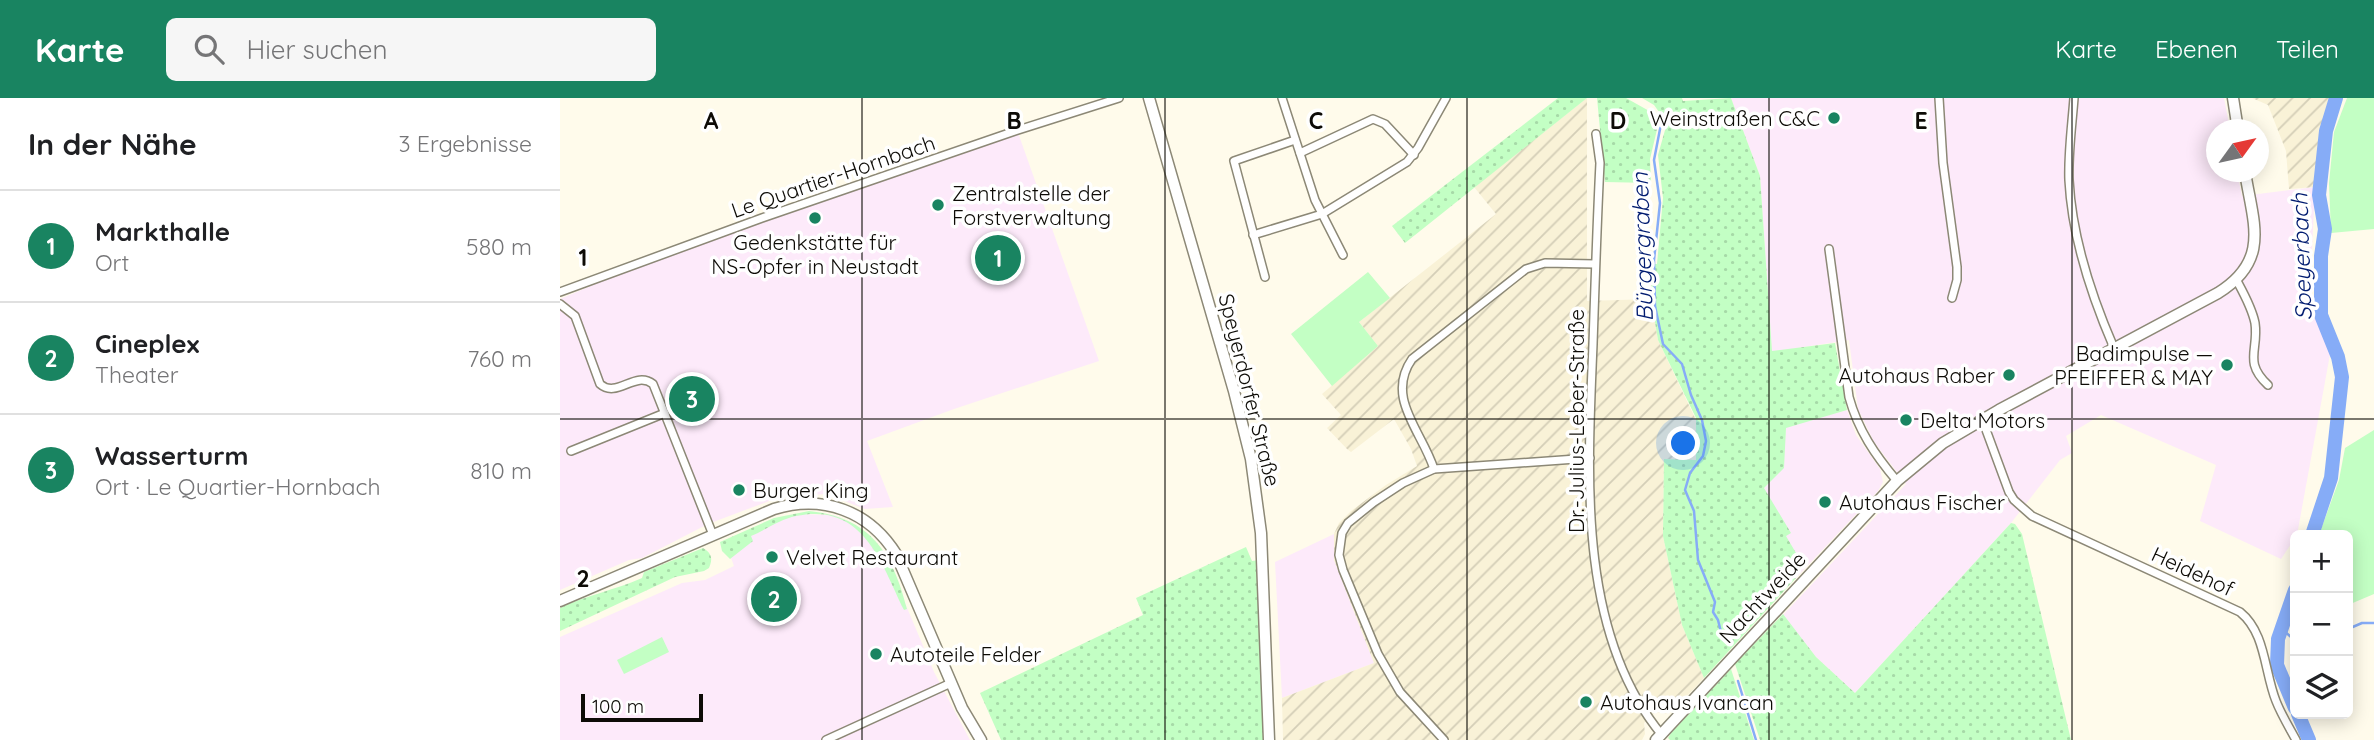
<!DOCTYPE html>
<html lang="de">
<head>
<meta charset="utf-8">
<style>
  body { margin:0; font-family:Quicksand,sans-serif; background:#f6f6f6; color:#202124 }
  .controls { position:absolute; right:21px; bottom:21px; display:grid; overflow:hidden; border-radius:10px; box-shadow:0 4px 18px #0003 }
  .controls button { width:63px; height:63px; display:grid; place-items:center; padding:0; border:0; border-bottom:2px solid #e0e0e0; background:#fff; color:#202124; font:35px sans-serif }
  .compass { position:absolute; left:1646px; top:21px; width:63px; height:63px; border-radius:50%; background:#fff; box-shadow:0 4px 18px #0003; rotate:57deg }
  .scale { position:absolute; left:21px; bottom:18px; width:122px; box-sizing:border-box; padding-left:7px; border:4px solid #0d0b06; border-top:0; font-size:19px; line-height:24px; white-space:nowrap; color:#0d0b06; -webkit-text-stroke:5px #fff; paint-order:stroke }
  .you { position:absolute; left:1124px; top:346px; width:24px; height:24px; margin:-18px; border:5px solid #fff; border-radius:50%; background:#1a73e8; box-shadow:0 0 0 10px #1a73e833 }
  .badge { display:grid; place-items:center; width:46px; height:46px; border-radius:50%; background:#198461; color:#fff; font-size:23px; font-weight:700 }
  .pin { position:absolute; translate:-50% -50%; border:4px solid #fff; box-shadow:0 2px 7px #0006 }
  .list { margin:0; padding:0; list-style:none }
  h2 { display:flex; justify-content:space-between; align-items:center; height:91px; margin:0; padding:0 28px; font-size:30px }
  h2 small { font-size:23px; font-weight:400; color:#757577 }
  .list li { display:grid; grid-template-columns:46px 1fr auto; gap:21px; align-items:center; box-sizing:border-box; height:112px; padding:0 28px; border-top:2px solid #e0e0e0 }
  .list b { display:block; font-size:26px; white-space:nowrap }
  .list p { margin:0; font-size:23px; white-space:nowrap; color:#757577 }
  .list em { font-size:23px; font-style:normal; color:#757577 }
  .icon { flex:none; width:38px; height:38px; fill:none; stroke:currentColor; stroke-width:2; stroke-linecap:round; stroke-linejoin:round }
  .map { position:relative; flex:none; width:1814px; height:642px; overflow:hidden }
  header { display:flex; align-items:center; gap:42px; box-sizing:border-box; height:98px; padding:0 35px; background:#198461; color:#fff }
  header strong { font-size:33px }
  nav { display:flex; gap:38px; margin-inline-start:auto; font-size:24px }
  .search { width:490px; height:63px; background:#f6f6f6; display:flex; align-items:center; gap:18px; box-sizing:border-box; padding:0 24px; border-radius:10px; color:#757577; font-size:26px }
  main { display:flex }
  aside { flex:1; background:#fff }
  .map>svg:first-child { display:block }
</style>
</head>
<body>
<header>
<strong>Karte</strong>
<div class="search"><svg class="icon" aria-label="search" viewBox="0 0 24 24"><circle cx="10" cy="10" r="6"/><path d="M15 15l6 6"/></svg>Hier suchen</div>
<nav><a>Karte</a><a>Ebenen</a><a>Teilen</a></nav>
</header>
<main>
<aside>
<h2>In der Nähe<small>3 Ergebnisse</small></h2>
<ul class="list">
<li><span class="badge">1</span><div><b>Markthalle</b><p>Ort</p></div><em>580 m</em></li>
<li><span class="badge">2</span><div><b>Cineplex</b><p>Theater</p></div><em>760 m</em></li>
<li><span class="badge">3</span><div><b>Wasserturm</b><p>Ort · Le Quartier-Hornbach</p></div><em>810 m</em></li>
</ul>
</aside>
<div class="map">
<svg width="1814" height="642" viewBox="0 0 1814 642">
  <defs>
    <pattern id="industrial-furrows" width="10" height="10" patternUnits="userSpaceOnUse" patternTransform="scale(1.75)"><rect width="10" height="10" fill="#f9f2d7"/><path d="M-1 1l2-2M0 10L10 0M9 11l2-2" fill="none" stroke="#d4ceb7"/></pattern>
    <pattern id="grass-dots" width="8" height="8" patternUnits="userSpaceOnUse" patternTransform="scale(1.75)"><rect width="8" height="8" fill="#c3ffc4"/><path d="M2 2h.1M6 6h.1" fill="none" stroke="#a6d9a7" stroke-width="1.8" stroke-linecap="round"/></pattern>
  </defs>
  <rect width="100%" height="100%" fill="#fffbeb"/>
  <!-- commercial -->
  <g fill="#fdeafa">
    <polygon points="1171,0 1664,0 1670,31 1657,32 1657,74 1677,74 1682,98 1755,89 1749,215 1757,218 1771,251 1737,437 1721,461 1640,423 1656,367 1541,317 1506,338 1512,355 1500,362 1451,425 1295,595 1256,559 1223,517 1346,386 1314,344 1298,311 1289,242 1212,254 1200,78"/>
    <polygon points="456,29 539,263 394,311 307,343 333,409 305,411 266,396 217,400 148,426 82,460 69,462 0,492 0,201 206,114"/>
    <polygon points="1287,312 1296,337 1320,371 1323,384 1318,393 1236,480 1226,466 1226,438 1204,390 1223,370 1226,329"/>
    <polygon points="237,416 274,417 290,424 307,436 327,462 374,574 410,642 0,642 0,539 122,485 145,482 174,468 166,446"/>
    <polygon points="774,436 774,462 814,565 722,600 715,464"/>
  </g>
  <!-- industrial -->
  <g fill="url(#industrial-furrows)">
    <polygon points="1027,0 1027,203 1091,201 1098,242 1136,322 1136,362 1104,361 1103,438 1122,527 1144,580 1114,612 1106,616 1096,614 1084,625 1085,636 1082,642 723,642 722,600 814,565 774,462 774,436 779,425 791,413 826,387 857,368 851,351 834,321 791,354 787,351 767,330 781,317 762,296 818,248 799,224 936,116 914,89"/>
    <polygon points="1692,0 1769,0 1761,30 1755,89 1729,91 1726,53 1708,7"/>
  </g>
  <!-- grass -->
  <g fill="url(#grass-dots)">
    <polygon points="998,0 1027,0 845,145 832,128"/>
    <polygon points="1037,0 1066,0 1100,19 1090,61 1091,85 1045,84"/>
    <polygon points="1082,0 1122,0 1123,3 1171,0 1200,78 1212,253 1275,245 1287,312 1226,330 1224,370 1204,390 1231,435 1226,438 1236,455 1226,466 1236,480 1144,580 1122,527 1103,438 1104,361 1136,362 1136,320 1098,242 1091,201 1092,166 1097,166 1103,100 1098,57 1107,25 1094,7"/>
    <path d="M249,413c61,6 84,42 98,98l-3,1c-23,-47 -40,-108 -108,-94 -15,3 -31,14 -45,20l2,5 -23,18 -8,-8 -2,-9 54,-24z"/>
    <polygon points="1451,425 1455,426 1462,436 1511,642 1200,642 1175,566 1223,516 1256,559 1295,595"/>
    <polygon points="686,449 692,463 699,462 704,642 441,642 420,595 583,517 576,500"/>
    <path d="M143,450c9,5 10,11 6,20l-5,3 -29,6 -115,54v-23c27,-13 55,-18 82,-30l2,-6z"/>
    <polygon points="1171,571 1194,642 1110,642 1108,640 1111,635"/>
  </g>
  <!-- garden -->
  <g fill="#c3ffc4">
    <polygon points="1787,0 1814,0 1814,131 1771,135 1769,85 1774,34"/>
    <polygon points="808,174 830,200 799,224 818,248 772,288 731,236"/>
    <polygon points="1814,332 1814,496 1788,507 1788,437 1759,437 1779,382 1785,350"/>
    <polygon points="102,539 109,554 64,576 57,562"/>
  </g>
  <g fill="none" stroke-linecap="round" stroke-linejoin="round">
    <!-- stream -->
    <g stroke="#86acf7" stroke-width="2.5">
      <polyline points="1101,26 1094,62 1100,105 1094,162 1095,208 1103,246 1122,266 1131,297 1142,322 1146,343 1143,358 1130,375 1125,392 1134,413 1138,462 1155,504 1153,514 1158,522 1163,542"/>
      <polyline points="1722,531 1731,539 1735,539"/>
      <polyline points="1788,531 1802,525 1814,525"/>
      <polyline points="1178,583 1196,642"/>
    </g>
    <!-- river -->
    <g stroke="#86acf7" stroke-width="14">
      <polyline points="1752,437 1771,380 1782,279 1778,259 1761,217 1761,158 1765,131 1759,97 1766,33 1776,0"/>
      <polyline points="1735,492 1718,541 1717,567 1735,610"/>
      <polyline points="1738,616 1749,642"/>
    </g>
    <!-- street casing -->
    <g stroke="#8c8876" stroke-width="10">
      <g id="street">
        <polyline points="722,0 755,102 783,157"/>
        <polyline points="1379,0 1383,65 1397,169 1397,182 1392,200"/>
        <path d="M1514,0c-2,27 -6,55 -5,82 3,58 22,115 45,168"/>
        <path d="M1036,36l4,29c-3,60 -5,121 -7,181 -5,126 -17,288 69,391"/>
        <polyline points="740,55 813,21 825,26 854,57"/>
        <polyline points="693,137 762,116 847,64 858,50 886,0"/>
        <path d="M1269,151l20,148c9,33 26,58 48,84"/>
        <polyline points="705,179 674,63 735,42"/>
        <path d="M1677,183c7,13 15,27 18,42 4,27 -12,39 13,62"/>
        <polyline points="0,194 202,120 455,33 559,0"/>
        <path d="M0,206l15,12 25,68c17,15 35,-14 53,0l60,151"/>
        <path d="M1422,321l27,73 5,8 18,16 208,96c26,21 24,59 36,89 5,13 13,26 20,39"/>
        <polyline points="11,353 105,315"/>
        <path d="M874,371c-12,-38 -49,-71 -22,-110l114,-90 19,-6 50,1"/>
        <polyline points="266,642 391,585"/>
        <polyline points="884,642 840,594 818,556 783,472 779,457 782,435 788,425 814,404 843,385 874,371 1030,360"/>
      </g>
    </g>
    <!-- secondary casing -->
    <g stroke="#8c8876" stroke-width="13">
      <g id="secondary">
        <polyline points="589,0 674,293 691,361 701,435 709,642"/>
        <polyline points="1673,0 1678,32"/>
        <path d="M0,503l214,-92c49,-15 95,2 122,45l66,154 19,32"/>
        <path d="M1096,642l241,-259 46,-38 56,-33 219,-117c53,-33 35,-70 27,-121"/>
      </g>
    </g>
    <!-- street -->
    <use href="#street" stroke="#fff" stroke-width="7"/>
    <!-- secondary -->
    <use href="#secondary" stroke="#fff" stroke-width="10"/>
  </g>
  <!-- grid -->
  <path fill="none" stroke="#0d0b06" stroke-width="2" stroke-opacity="0.55" d="M302,0v642M605,0v642M907,0v642M1209,0v642M1512,0v642M0,321h1814"/>
  <!-- markers -->
  <g fill="#198461" stroke="#fff" stroke-width="2.5">
    <circle cx="1274" cy="20" r="7"/>
    <circle cx="378" cy="107" r="7"/>
    <circle cx="255" cy="120" r="7"/>
    <circle cx="1667" cy="267" r="7"/>
    <circle cx="1449" cy="277" r="7"/>
    <circle cx="1346" cy="322" r="7"/>
    <circle cx="179" cy="392" r="7"/>
    <circle cx="1265" cy="404" r="7"/>
    <circle cx="212" cy="459" r="7"/>
    <circle cx="316" cy="556" r="7"/>
    <circle cx="1026" cy="604" r="7"/>
  </g>
  <g text-anchor="middle" dominant-baseline="central" stroke-width="7" stroke-linejoin="round" paint-order="stroke">
    <!-- poi labels -->
    <g font-size="21" fill="#0d0b06" stroke="#fff" text-anchor="start">
      <text x="1260" y="20" text-anchor="end">Weinstraßen C&amp;C</text>
      <text x="392" y="95">Zentralstelle der<tspan x="392" dy="24">Forstverwaltung</tspan></text>
      <text x="255" y="144" text-anchor="middle">Gedenkstätte für<tspan x="255" dy="24">NS-Opfer in Neustadt</tspan></text>
      <text x="1653" y="255" text-anchor="end">Badimpulse —<tspan x="1653" dy="24">PFEIFFER &amp; MAY</tspan></text>
      <text x="1435" y="277" text-anchor="end">Autohaus Raber</text>
      <text x="1360" y="322">Delta Motors</text>
      <text x="193" y="392">Burger King</text>
      <text x="1279" y="404">Autohaus Fischer</text>
      <text x="226" y="459">Velvet Restaurant</text>
      <text x="330" y="556">Autoteile Felder</text>
      <text x="1040" y="604">Autohaus Ivancan</text>
    </g>
    <!-- street labels -->
    <g font-size="21" fill="#0d0b06" stroke="#fff">
      <text transform="translate(273 78) rotate(-19)">Le Quartier-Hornbach</text>
      <text transform="translate(690 292) rotate(76)">Speyerdorfer Straße</text>
      <text transform="translate(1016 323) rotate(-90)">Dr.-Julius-Leber-Straße</text>
      <text transform="translate(1633 473) rotate(25)">Heidehof</text>
      <text transform="translate(1202 499) rotate(-47)">Nachtweide</text>
    </g>
    <!-- water labels -->
    <g font-size="23" font-style="italic" fill="#011b70" stroke="#fff">
      <text transform="translate(1082 149) rotate(-92)">Bürgergraben</text>
      <text transform="translate(1741 159) rotate(-92)">Speyerbach</text>
    </g>
  </g>
  <g font-size="23" text-anchor="middle" font-weight="bold" fill="#0d0b06" stroke="#fff" stroke-width="7" stroke-linejoin="round" paint-order="stroke">
    <text x="151" y="31">A</text>
    <text x="454" y="31">B</text>
    <text x="756" y="31">C</text>
    <text x="1058" y="31">D</text>
    <text x="1361" y="31">E</text>
    <text x="23" y="168">1</text>
    <text x="23" y="489">2</text>
  </g>
</svg>
<div class="controls">
<button>+</button>
<button>−</button>
<button><svg class="icon" aria-label="layers" viewBox="0 0 24 24"><path d="M12 4l9 5-9 5-9-5zM3 14l9 5 9-5"/></svg></button>
</div>
<svg class="compass" viewBox="-18 -18 36 36"><path d="M0-13l5 13h-10z" fill="#e53935"/><path d="M0 13l5-13h-10z" fill="#757577"/></svg>
<div class="scale">100 m</div>
<div class="you"></div>
<div class="pin badge" style="left:438px;top:160px">1</div>
<div class="pin badge" style="left:214px;top:501px">2</div>
<div class="pin badge" style="left:132px;top:301px">3</div>
</div>
</main>
</body>
</html>
